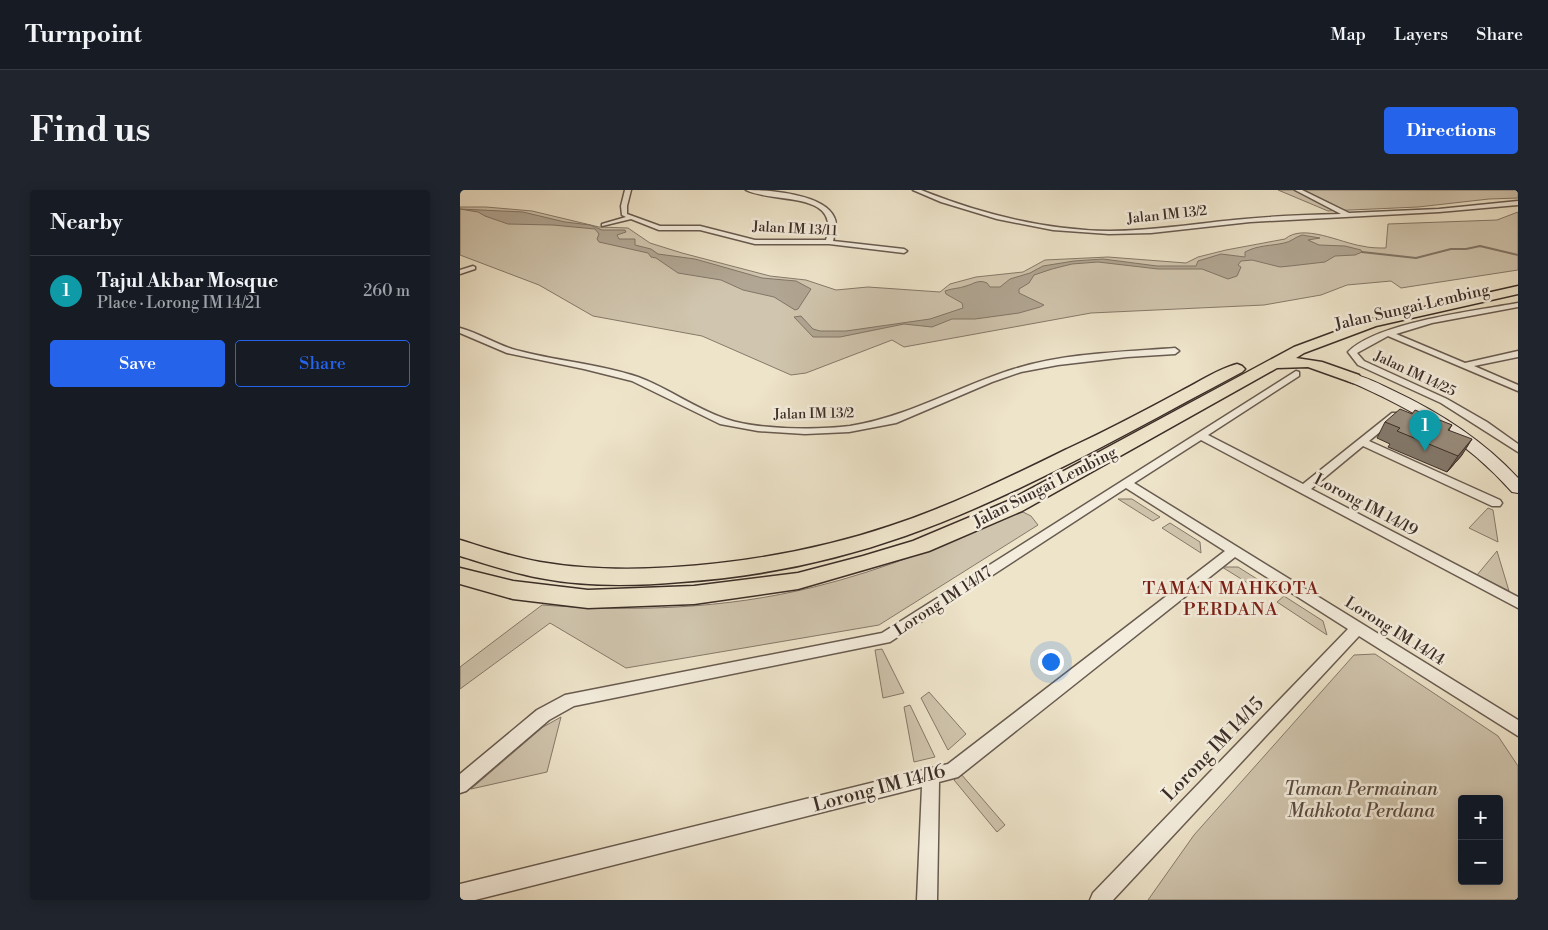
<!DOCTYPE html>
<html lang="en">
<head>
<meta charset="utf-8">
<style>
  body { margin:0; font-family:"Libre Bodoni",serif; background:#20242c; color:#f1f3f6 }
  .controls { position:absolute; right:15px; bottom:15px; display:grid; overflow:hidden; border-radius:5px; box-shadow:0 2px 12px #0003 }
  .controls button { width:45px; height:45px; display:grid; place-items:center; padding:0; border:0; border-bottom:1px solid #363941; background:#171b24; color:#f1f3f6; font:25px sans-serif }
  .you { position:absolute; left:590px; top:471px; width:18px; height:18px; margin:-12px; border:4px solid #fff; border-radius:50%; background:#1a73e8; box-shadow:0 0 0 8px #1a73e833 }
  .badge { display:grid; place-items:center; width:32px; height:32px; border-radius:50%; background:#2563eb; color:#fff; font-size:16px; font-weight:700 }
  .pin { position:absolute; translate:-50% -41px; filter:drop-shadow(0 1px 2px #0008) }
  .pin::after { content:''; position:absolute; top:26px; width:18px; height:15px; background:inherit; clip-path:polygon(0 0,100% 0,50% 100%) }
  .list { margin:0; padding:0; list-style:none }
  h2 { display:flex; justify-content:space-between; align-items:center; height:65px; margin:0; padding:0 20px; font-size:21px }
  h2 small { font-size:16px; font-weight:400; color:#9ea1a6 }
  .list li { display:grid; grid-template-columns:32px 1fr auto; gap:15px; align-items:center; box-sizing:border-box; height:70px; padding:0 20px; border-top:1px solid #363941 }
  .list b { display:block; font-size:19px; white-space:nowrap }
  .list p { margin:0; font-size:16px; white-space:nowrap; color:#9ea1a6 }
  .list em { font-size:16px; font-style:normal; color:#9ea1a6 }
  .actions { display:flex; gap:10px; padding:15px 20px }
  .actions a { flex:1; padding:11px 0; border:1px solid #2563eb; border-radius:5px; text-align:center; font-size:18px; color:#2563eb }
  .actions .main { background:#2563eb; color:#fff }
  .map { position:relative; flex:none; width:1058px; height:710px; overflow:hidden; border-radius:5px }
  header { display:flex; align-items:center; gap:30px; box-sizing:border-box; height:70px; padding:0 25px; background:#171b24; border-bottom:1px solid #363941 }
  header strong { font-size:24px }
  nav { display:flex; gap:28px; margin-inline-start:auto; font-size:18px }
  .intro { display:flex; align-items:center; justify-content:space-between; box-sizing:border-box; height:120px; padding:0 30px }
  h1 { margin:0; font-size:35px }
  .button { padding:12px 22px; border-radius:5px; background:#2563eb; color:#fff; font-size:18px; font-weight:700 }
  main { display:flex; gap:30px; padding:0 30px }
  aside { flex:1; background:#171b24; border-radius:5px; box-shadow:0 2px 12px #0003 }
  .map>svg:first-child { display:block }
</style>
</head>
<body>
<header>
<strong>Turnpoint</strong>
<nav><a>Map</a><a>Layers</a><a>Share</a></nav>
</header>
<div class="intro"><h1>Find us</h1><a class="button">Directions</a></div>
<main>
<aside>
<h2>Nearby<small></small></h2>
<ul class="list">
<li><span class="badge" style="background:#0f9aa8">1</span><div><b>Tajul Akbar Mosque</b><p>Place · Lorong IM 14/21</p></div><em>260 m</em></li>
</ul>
<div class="actions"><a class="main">Save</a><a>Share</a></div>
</aside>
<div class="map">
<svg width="1058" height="710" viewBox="0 0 1058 710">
  <rect width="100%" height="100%" fill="#eee4ca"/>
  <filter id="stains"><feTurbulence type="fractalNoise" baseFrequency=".004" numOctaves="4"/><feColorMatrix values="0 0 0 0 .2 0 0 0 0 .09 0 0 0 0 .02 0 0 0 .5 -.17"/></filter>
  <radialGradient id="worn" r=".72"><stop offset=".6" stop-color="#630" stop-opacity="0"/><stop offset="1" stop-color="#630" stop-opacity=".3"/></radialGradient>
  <!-- green -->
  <g fill="#d0c5ae" stroke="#86796a" fill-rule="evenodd">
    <polygon points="818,0 1058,0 1058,8 1029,9 958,17 868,21"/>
    <path d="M0,17h26l46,4 67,16 29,1 22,15 32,10 88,23 36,4 30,10 32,-3 72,5 10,-8 26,-7 47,-5 22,-12 63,-3 78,6 12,-6 28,-7 59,-11c18,-16 56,4 77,7 8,2 16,2 24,2l2,-24 109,-4 21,-8v58l-117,18 -10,-7 -44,4 -26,10 -57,10 -173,8 -187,34 -12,-7 -86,33 -15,2 -89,-39 -109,-20 -54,-31 -79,-30z"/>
    <polygon points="658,309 672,309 700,327 693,331"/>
    <polygon points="1028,318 1033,320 1038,352 1009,338"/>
    <path d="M563,322l8,4 7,9 -159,100 -253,43 -76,-45 -90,66v-22l82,-62c91,7 183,4 272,-18 70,-17 137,-45 202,-74z"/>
    <polygon points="710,333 740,352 741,363 702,338"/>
    <polygon points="1037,361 1049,401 1017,385"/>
    <polygon points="762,377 778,377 813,399 807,405"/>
    <polygon points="824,406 863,431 867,445 817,412"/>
    <polygon points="422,459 444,503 423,508 415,460"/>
    <path d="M915,464l123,82 20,30v134h-370l46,-65 160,-180zM1002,609h37v82h-37z"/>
    <polygon points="469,502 506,544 488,560 461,508"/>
    <polygon points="450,515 475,567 454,572 444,517"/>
    <polygon points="101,527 87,582 11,599 83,537"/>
    <polygon points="501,584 545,635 537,642 494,590"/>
  </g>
  <!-- water -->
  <g fill="#b1a693" stroke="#827668">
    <polygon points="0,19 63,22 105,32 130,35 142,40 165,40 166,42 157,45 159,49 175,49 175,55 191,59 198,64 235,69 302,88 336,91 351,99 338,119 335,120 314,107 283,100 261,90 218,83 196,68 191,67 188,63 139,52 137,49 139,44 135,39 93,35 48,34 25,26 18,22"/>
    <path d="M842,45l18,3 -12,2 11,5 26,1 16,4 1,2 -7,3 -20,1 -10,6 -35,4 -10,1 -28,-7 -11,1 -3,4 3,2 -4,9 -9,3 -26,-10h-44l-60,-7 -26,2 -20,5 -18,6 -5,8 -10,6v4l25,12 -4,2 -21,6 -44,6h-23l-20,8 -28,-3 -64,13h-27l-19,-20 7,-1 12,13 7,2h26l84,-12 33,-11 -1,-5 -16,-9 -1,-3c7,-3 13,-2 21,-5 8,-2 12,-7 21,-3l3,4h10l10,-8 20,-6 13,-7 31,-5 29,-2 54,7h39l2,-5 23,-7 24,3v-5c13,-7 26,-6 39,-9 7,-1 11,-6 18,-8z"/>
  </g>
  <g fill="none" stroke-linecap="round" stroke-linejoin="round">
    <!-- stream -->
    <polyline stroke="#827668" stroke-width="2" points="902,62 956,68 991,59 1006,59 1020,56 1058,65"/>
    <!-- street casing -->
    <g stroke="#685b50" stroke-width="3">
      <g id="street">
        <path d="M165,0h6l-4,16v8l33,12h40l55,14h71c16,-50 -52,-36 -80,-50 23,0 78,4 88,27 4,7 1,16 -1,24l71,8 3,2 -3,2 -75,-9h-74l-55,-14h-41l-28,-11 -29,7v-2l24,-7 -4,-2 -1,-9z"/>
        <path d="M453,0h8c60,24 123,40 188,41 42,0 84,-7 125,-11 36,-4 71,-5 107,-6l-46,-24h7l47,23 90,-4 79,-8v4l-79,7 -189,10 -99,11 -42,1 -56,-4 -56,-11 -56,-17z"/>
        <polygon points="13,76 15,77 15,79 0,84 0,80"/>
        <path d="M1058,113v4l-86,16 -36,11 69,29 53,-12v6l-44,9 44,19v6l-130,-55 -31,17 7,8 83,38 40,23 31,22v8l-77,-49 -83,-38 -10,-13c30,-30 127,-41 170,-49z"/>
        <path d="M0,138c18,5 34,15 52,21 41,12 85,14 126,28 30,11 58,32 88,42 31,11 92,11 124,7 58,-9 109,-40 164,-57 51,-16 108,-17 161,-21l4,3 -4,3 -48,3 -69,8 -37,7 -29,10 -96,41 -47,9 -44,2 -47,-3 -38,-7 -88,-43 -48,-12 -77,-16 -47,-20z"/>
        <polygon points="836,181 839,182 839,186 748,245 843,294 932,223 938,223 938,227 909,251 1040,310 1042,313 1040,316 1032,316 903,256 851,299 1058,407 1058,418 741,250 674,293 1058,530 1058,546 899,446 653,710 630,710 633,703 888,439 775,367 498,587 479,592 477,710 457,710 462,597 15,710 0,710 0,694 488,574 765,361 666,298 430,452 114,516 89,530 6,601 0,603 0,584 77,520 105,505 422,443"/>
      </g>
    </g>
    <!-- secondary casing -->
    <g stroke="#3b2d27" stroke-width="2">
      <path id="secondary" d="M893,184c13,3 27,10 39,16 47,22 91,50 126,88v15l-6,-1c-46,-52 -101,-84 -164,-111l-2,-3 2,-3z"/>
    </g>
    <!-- primary casing -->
    <g stroke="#3b2d27" stroke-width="3">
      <g id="primary">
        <polygon points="1058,96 1058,104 916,136 844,163 836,168 862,172 899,185 901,188 899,191 893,193 848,177 817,178 562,321 469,361 338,399 234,414 128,418 53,409 0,394 0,378 53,391 128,400 234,396 338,383 403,366 453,351 548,311 834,157 907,130"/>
        <path d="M777,174l5,2 3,3 -3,3c-108,57 -221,123 -337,164 -71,25 -148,41 -224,46 -46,4 -95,5 -141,-4 -27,-5 -54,-14 -80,-22v-16c26,8 52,17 80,22 104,18 250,-2 350,-36 61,-20 120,-49 177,-77 39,-18 77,-38 114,-58 18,-9 37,-22 56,-27z"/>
      </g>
    </g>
    <!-- street -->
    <use href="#street" fill="#f4eddd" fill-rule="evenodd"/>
    <!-- secondary -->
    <use href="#secondary" fill="#f4eddd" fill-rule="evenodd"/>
    <!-- primary -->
    <use href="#primary" fill="#eee4ca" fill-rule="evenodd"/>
  </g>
  <!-- wall -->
  <polygon fill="#83786b" stroke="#3b2d27" points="952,224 992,235 989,240 1002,265 987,282 928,257 930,254 917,248 925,232"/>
  <!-- shaded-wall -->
  <polygon fill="#6a6257" stroke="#3b2d27" points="1012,249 1002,265 987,282 998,266"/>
  <!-- building -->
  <polygon fill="#988c7c" stroke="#3b2d27" points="940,219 952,224 955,220 992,235 988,240 1012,249 998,266 937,241 940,238 925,232"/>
  <g text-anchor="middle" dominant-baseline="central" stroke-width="5" stroke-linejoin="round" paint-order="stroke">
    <!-- far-street labels -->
    <g font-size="14" fill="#3b2d27" stroke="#f4eddd">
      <text transform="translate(707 25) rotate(-6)">Jalan IM 13/2</text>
      <text transform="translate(335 39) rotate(3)">Jalan IM 13/11</text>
      <text transform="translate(955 184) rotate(25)">Jalan IM 14/25</text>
      <text transform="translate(354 224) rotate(-1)">Jalan IM 13/2</text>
    </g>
    <!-- street labels -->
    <g font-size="16" fill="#3b2d27" stroke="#f4eddd">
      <text transform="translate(952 117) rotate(-13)">Jalan Sungai Lembing</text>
      <text transform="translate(585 297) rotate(-27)">Jalan Sungai Lembing</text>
      <text transform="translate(906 315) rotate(28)">Lorong IM 14/19</text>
      <text transform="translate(483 411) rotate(-33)">Lorong IM 14/17</text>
      <text transform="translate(935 441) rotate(32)">Lorong IM 14/14</text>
    </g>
    <!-- neighbourhood labels -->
    <g font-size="18" letter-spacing="1" fill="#7a1f14" stroke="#f4eddd">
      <text x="771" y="398">TAMAN MAHKOTA<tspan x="771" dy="21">PERDANA</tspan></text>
    </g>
    <!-- near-street labels -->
    <g font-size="19" fill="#3b2d27" stroke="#f4eddd">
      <text transform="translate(753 559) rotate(-46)">Lorong IM 14/15</text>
      <text transform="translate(419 598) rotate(-15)">Lorong IM 14/16</text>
    </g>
    <!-- near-park labels -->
    <g font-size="19" font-style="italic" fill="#594b42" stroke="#f4eddd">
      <text x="901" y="599">Taman Permainan<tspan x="901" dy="22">Mahkota Perdana</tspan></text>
    </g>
  </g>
  <rect width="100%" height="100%" filter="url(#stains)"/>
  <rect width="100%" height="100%" fill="url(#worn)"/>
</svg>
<div class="controls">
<button>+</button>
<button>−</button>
</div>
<div class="you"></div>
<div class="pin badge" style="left:965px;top:261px;background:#0f9aa8">1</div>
</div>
</main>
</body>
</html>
